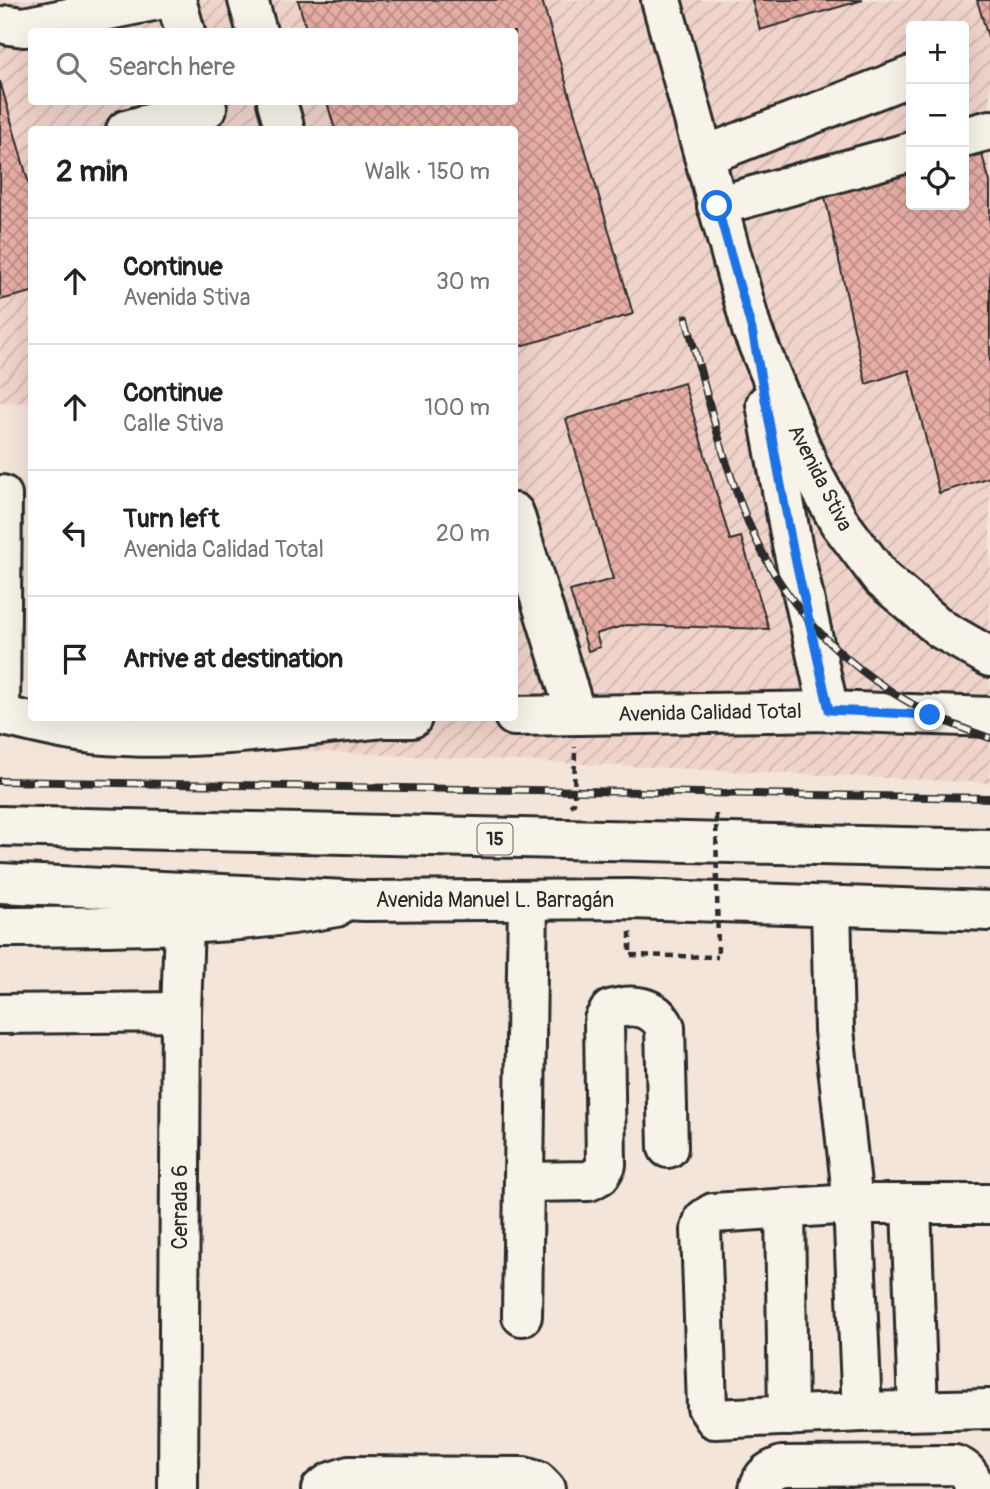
<!DOCTYPE html>
<html lang="en">
<head>
<meta charset="utf-8">
<style>
  body { margin:0; font-family:Pangolin,sans-serif; background:#f6f6f6; color:#222 }
  .controls { position:absolute; right:21px; top:21px; display:grid; overflow:hidden; border-radius:7px; box-shadow:0 7px 28px #0002 }
  .controls button { width:63px; height:63px; display:grid; place-items:center; padding:0; border:0; border-bottom:2px solid #e0e0e0; background:#fff; color:#222; font:35px sans-serif }
  .stop { position:absolute; width:21px; height:21px; margin:-16px; border:5px solid #1a73e8; border-radius:50%; background:#fff }
  .stop.end { background:#1a73e8; border-color:#fff; box-shadow:0 2px 7px #0008 }
  .list { margin:0; padding:0; list-style:none }
  h2 { display:flex; justify-content:space-between; align-items:center; height:91px; margin:0; padding:0 28px; font-size:30px }
  h2 small { font-size:23px; font-weight:400; color:#767676 }
  .list li { display:grid; grid-template-columns:46px 1fr auto; gap:21px; align-items:center; box-sizing:border-box; height:126px; padding:0 28px; border-top:2px solid #e0e0e0 }
  .list b { display:block; font-size:26px; white-space:nowrap }
  .list p { margin:0; font-size:23px; white-space:nowrap; color:#767676 }
  .list em { font-size:23px; font-style:normal; color:#767676 }
  .icon { flex:none; width:38px; height:38px; fill:none; stroke:currentColor; stroke-width:2; stroke-linecap:round; stroke-linejoin:round }
  .map { position:relative; flex:none; width:990px; height:1489px; overflow:hidden }
  .search { position:absolute; background:#fff; box-shadow:0 7px 28px #0002; left:28px; top:28px; width:490px; height:77px; display:flex; align-items:center; gap:18px; box-sizing:border-box; padding:0 24px; border-radius:7px; color:#767676; font-size:26px }
  .panel { position:absolute; background:#fff; box-shadow:0 7px 28px #0002; left:28px; top:126px; width:490px; height:595px; border-radius:7px }
  .map>svg:first-child { display:block }
</style>
</head>
<body>
<div class="map">
<svg width="990" height="1489" viewBox="0 0 990 1489">
  <defs>
    <pattern id="industrial-furrows" width="10" height="10" patternUnits="userSpaceOnUse" patternTransform="scale(1.75)"><rect width="10" height="10" fill="#f0d4cb"/><path d="M-1 1l2-2M0 10L10 0M9 11l2-2" fill="none" stroke="#ceb6ae"/></pattern>
    <pattern id="building-cross-hatch" width="8" height="8" patternUnits="userSpaceOnUse" patternTransform="scale(1.75)"><rect width="8" height="8" fill="#e8aea6"/><path d="M0 0l8 8M0 8l8-8" fill="none" stroke="#bc8e87"/></pattern>
  </defs>
  <rect width="100%" height="100%" fill="#f4e5db"/>
  <filter id="ink" filterUnits="userSpaceOnUse"><feTurbulence type="fractalNoise" baseFrequency=".0143" numOctaves="2"/><feDisplacementMap in="SourceGraphic" scale="14" xChannelSelector="R" yChannelSelector="G"/><feConvolveMatrix kernelMatrix="1 2 1 2 8 2 1 2 1" color-interpolation-filters="sRGB"/></filter>
  <g filter="url(#ink)">
    <!-- industrial -->
    <path fill="url(#industrial-furrows)" fill-rule="evenodd" d="M0,0h990v783l-771,-36 2,-29h293v-588h-482l-1,273 -31,-1zM911,26h53v179h-53zM32,32h482v70h-482z"/>
    <!-- building -->
    <g fill="url(#building-cross-hatch)" stroke="#2b2b2b" stroke-width="2">
      <polygon points="298,0 542,0 633,314 514,348 514,130 335,130 327,102 514,102 514,32 307,32"/>
      <polygon points="752,0 863,0 760,30"/>
      <polygon points="977,0 990,0 990,44"/>
      <polygon points="0,81 32,195 32,292 0,300"/>
      <polygon points="979,145 990,182 990,477 939,493 909,370 866,384 824,192 911,165 911,205 964,205 964,149"/>
      <polygon points="684,383 730,540 741,537 769,629 626,625 596,634 600,647 588,651 570,591 613,579 566,419"/>
    </g>
    <g fill="none" stroke-linecap="round" stroke-linejoin="round">
      <!-- minor casing -->
      <g stroke="#2b2b2b" stroke-width="44">
        <g id="minor">
          <polyline points="176,0 185,32"/>
          <polyline points="248,0 257,32"/>
          <polyline points="661,0 752,330 810,469 839,522 882,579 941,629 990,657"/>
          <polyline points="9,25 24,27 158,0"/>
          <polyline points="277,102 285,130"/>
          <polyline points="126,130 207,108"/>
          <polyline points="964,137 990,130"/>
          <polyline points="704,156 911,76"/>
          <polyline points="717,206 911,152"/>
          <polyline points="766,404 792,544 829,711"/>
          <polyline points="514,513 576,715"/>
          <path d="M0,715c31,7 62,16 94,19 97,9 193,-6 289,-16h29"/>
          <polyline points="0,715 2,495"/>
          <polyline points="514,716 829,711 990,717"/>
          <polyline points="831,906 834,1030 853,1204 862,1412"/>
          <path d="M0,927c113,-1 225,1 336,-20"/>
          <polyline points="0,1014 181,1012"/>
          <path d="M525,1182l64,-1 11,-6 6,-10 -2,-145 6,-10c22,-7 44,-5 55,17l3,121"/>
          <polyline points="911,1204 918,1410"/>
          <polyline points="990,1204 853,1204 713,1213 704,1219 701,1229 707,1407 715,1419 862,1412 990,1409"/>
          <polyline points="785,1208 788,1416"/>
          <polyline points="522,1316 528,900"/>
          <polyline points="178,1489 181,1012 184,925"/>
          <polyline points="321,1489 331,1482 349,1476 524,1477 537,1481 545,1489"/>
          <path d="M759,1489c3,-14 10,-18 23,-23l173,-1c12,4 17,11 19,24"/>
        </g>
      </g>
      <!-- highway casing -->
      <g stroke="#2b2b2b" stroke-width="44">
        <g id="highway">
          <polyline points="0,826 990,849"/>
          <polyline points="0,883 365,901 631,899 990,911"/>
        </g>
      </g>
      <!-- path -->
      <g stroke="#2b2b2b" stroke-width="4.5" stroke-dasharray="7 5" stroke-linecap="butt">
        <polyline points="570,806 574,803 575,747"/>
        <polyline points="630,932 630,955 718,957"/>
      </g>
      <!-- minor -->
      <use href="#minor" stroke="#f7f3e8" stroke-width="38"/>
      <!-- highway -->
      <use href="#highway" stroke="#f7f3e8" stroke-width="38"/>
      <!-- rail casing -->
      <g stroke="#2b2b2b" stroke-width="8">
        <g id="rail">
          <path d="M686,318c19,68 35,139 62,204 44,106 134,181 242,216"/>
          <polyline points="0,781 990,798"/>
        </g>
      </g>
      <!-- rail -->
      <use href="#rail" stroke="#f7f3e8" stroke-width="5" stroke-dasharray="16" stroke-linecap="butt"/>
      <!-- path-bridge -->
      <polyline stroke="#2b2b2b" stroke-width="4.5" stroke-dasharray="7 5" stroke-linecap="butt" points="716,814 718,957"/>
    </g>
  </g>
  <g fill="none" stroke-linecap="round" stroke-linejoin="round" filter="url(#ink)">
    <!-- route -->
    <polyline stroke="#1a73e8" stroke-width="9" points="717,206 752,330 792,544 829,710 930,715"/>
  </g>
  <g text-anchor="middle" dominant-baseline="central" stroke-width="7" stroke-linejoin="round" paint-order="stroke">
    <!-- shield labels -->
    <rect fill="#f7f3e8" stroke="#686764" stroke-width="2" x="477.5" y="823.5" width="35" height="31" rx="5"/>
    <g font-size="19" font-weight="bold" fill="#2b2b2b">
      <text x="495" y="839">15</text>
    </g>
    <!-- street labels -->
    <g font-size="21" fill="#2b2b2b" stroke="#f7f3e8">
      <text transform="translate(820 478) rotate(63)">Avenida Stiva</text>
      <text transform="translate(710 713) rotate(-1)">Avenida Calidad Total</text>
      <text x="495" y="900">Avenida Manuel L. Barragán</text>
      <text transform="translate(180 1207) rotate(-90)">Cerrada 6</text>
    </g>
  </g>
</svg>
<div class="controls">
<button>+</button>
<button>−</button>
<button><svg class="icon" aria-label="locate" viewBox="0 0 24 24"><circle cx="12" cy="12" r="6"/><path d="M12 2v4M12 18v4M2 12h4M18 12h4"/></svg></button>
</div>
<div class="stop" style="left:717px;top:206px"></div>
<div class="stop end" style="left:930px;top:715px"></div>
<div class="search"><svg class="icon" aria-label="search" viewBox="0 0 24 24"><circle cx="10" cy="10" r="6"/><path d="M15 15l6 6"/></svg>Search here</div>
<section class="panel">
<h2>2 min<small>Walk · 150 m</small></h2>
<ul class="list">
<li><svg class="icon" aria-label="ahead" viewBox="0 0 24 24"><path d="M12 20V5M6 11l6-6 6 6"/></svg><div><b>Continue</b><p>Avenida Stiva</p></div><em>30 m</em></li>
<li><svg class="icon" aria-label="ahead" viewBox="0 0 24 24"><path d="M12 20V5M6 11l6-6 6 6"/></svg><div><b>Continue</b><p>Calle Stiva</p></div><em>100 m</em></li>
<li><svg class="icon" aria-label="left" viewBox="0 0 24 24"><path d="M17 20v-9H6M10 6l-5 5 5 5"/></svg><div><b>Turn left</b><p>Avenida Calidad Total</p></div><em>20 m</em></li>
<li><svg class="icon" aria-label="arrive" viewBox="0 0 24 24"><path d="M6 21V4h12l-3 4 3 4H6"/></svg><div><b>Arrive at destination</b></div></li>
</ul>
</section>
</div>
</body>
</html>
